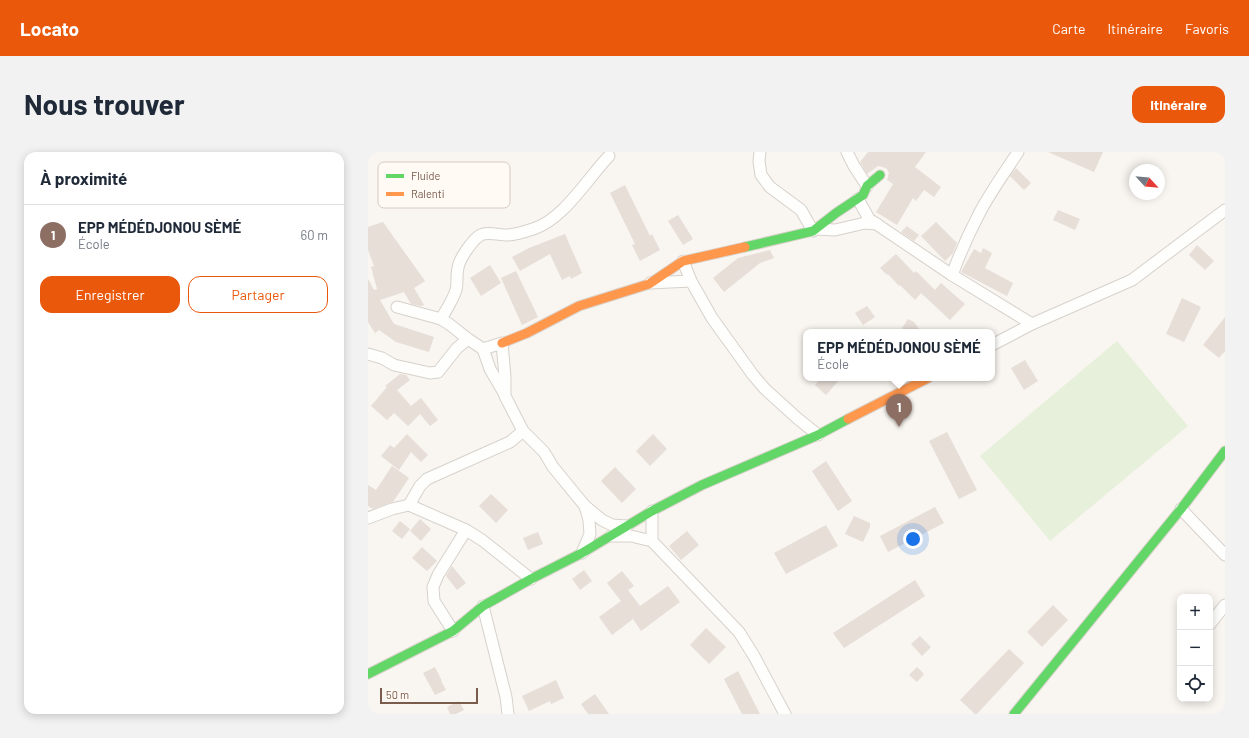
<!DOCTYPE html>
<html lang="fr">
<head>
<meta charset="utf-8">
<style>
  body { margin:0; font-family:Barlow,sans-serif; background:#f2f2f3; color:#1f2937 }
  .controls { position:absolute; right:12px; bottom:12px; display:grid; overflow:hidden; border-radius:8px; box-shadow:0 2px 10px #0003 }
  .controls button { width:36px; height:36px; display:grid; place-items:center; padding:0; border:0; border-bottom:1px solid #e0e1e3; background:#fff; color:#1f2937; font:20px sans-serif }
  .compass { position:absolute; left:761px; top:12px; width:36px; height:36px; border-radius:50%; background:#fff; box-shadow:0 2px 10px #0003; rotate:116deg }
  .scale { position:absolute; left:12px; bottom:10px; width:98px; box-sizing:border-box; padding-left:4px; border:2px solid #7a5c4d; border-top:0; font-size:11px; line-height:14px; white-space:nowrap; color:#7a5c4d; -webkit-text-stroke:3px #fffaf3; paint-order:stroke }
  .you { position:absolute; left:545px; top:387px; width:14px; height:14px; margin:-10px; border:3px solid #fff; border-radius:50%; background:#1a73e8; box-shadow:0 0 0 6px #1a73e833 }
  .badge { display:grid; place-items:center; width:26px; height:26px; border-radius:50%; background:#ea580c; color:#fff; font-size:13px; font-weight:700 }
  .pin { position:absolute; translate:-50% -33px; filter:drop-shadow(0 1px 2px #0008) }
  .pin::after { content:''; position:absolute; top:21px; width:14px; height:12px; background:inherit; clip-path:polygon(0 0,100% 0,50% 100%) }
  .popup { position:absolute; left:435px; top:177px; width:192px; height:52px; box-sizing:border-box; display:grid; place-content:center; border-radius:8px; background:#fff; filter:drop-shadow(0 1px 3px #0005); font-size:13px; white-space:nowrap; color:#747a83 }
  .popup b { font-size:15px; color:#1f2937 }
  .popup::after { content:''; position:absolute; left:50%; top:100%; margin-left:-8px; border:8px solid transparent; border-top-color:#fff }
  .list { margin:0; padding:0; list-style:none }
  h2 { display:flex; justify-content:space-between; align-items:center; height:52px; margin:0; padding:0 16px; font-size:17px }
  h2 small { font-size:13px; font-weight:400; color:#747a83 }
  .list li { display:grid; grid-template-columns:26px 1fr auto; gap:12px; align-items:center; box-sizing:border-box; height:60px; padding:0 16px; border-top:1px solid #e0e1e3 }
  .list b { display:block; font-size:15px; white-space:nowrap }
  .list p { margin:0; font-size:13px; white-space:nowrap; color:#747a83 }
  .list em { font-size:13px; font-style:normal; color:#747a83 }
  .actions { display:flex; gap:8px; padding:12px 16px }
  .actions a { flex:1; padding:9px 0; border:1px solid #ea580c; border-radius:12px; text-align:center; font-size:14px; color:#ea580c }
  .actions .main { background:#ea580c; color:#fff }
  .icon { flex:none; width:22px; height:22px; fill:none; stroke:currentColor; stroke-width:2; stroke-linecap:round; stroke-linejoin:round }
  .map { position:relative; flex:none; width:857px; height:562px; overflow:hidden; border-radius:12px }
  header { display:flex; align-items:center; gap:24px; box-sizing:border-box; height:56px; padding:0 20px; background:#ea580c; color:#fff }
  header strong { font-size:19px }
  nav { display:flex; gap:22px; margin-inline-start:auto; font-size:14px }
  .intro { display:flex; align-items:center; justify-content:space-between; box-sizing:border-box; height:96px; padding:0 24px }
  h1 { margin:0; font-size:28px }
  .button { padding:10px 18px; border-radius:12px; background:#ea580c; color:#fff; font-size:14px; font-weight:700 }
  main { display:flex; gap:24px; padding:0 24px }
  aside { flex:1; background:#fff; border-radius:12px; box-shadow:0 2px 10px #0003 }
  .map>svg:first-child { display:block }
</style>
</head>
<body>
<header>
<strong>Locato</strong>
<nav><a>Carte</a><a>Itinéraire</a><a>Favoris</a></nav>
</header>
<div class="intro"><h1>Nous trouver</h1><a class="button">Itinéraire</a></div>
<main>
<aside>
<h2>À proximité<small></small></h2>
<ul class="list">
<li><span class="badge" style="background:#8d6e63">1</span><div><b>EPP MÉDÉDJONOU SÈMÉ</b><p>École</p></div><em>60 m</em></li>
</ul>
<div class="actions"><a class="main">Enregistrer</a><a>Partager</a></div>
</aside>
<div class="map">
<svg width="857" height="562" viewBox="0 0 857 562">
  <rect width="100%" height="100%" fill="#f9f5f0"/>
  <!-- green -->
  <polygon fill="#e7f0db" points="749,189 820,274 682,389 612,304"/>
  <!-- building -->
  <g fill="#e6ded7">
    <polygon points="500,0 558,0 547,15 573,35 566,45 556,38 548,49 545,46 529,73 508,60 525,32 519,28 521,21 519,17 515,15 510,14 499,22 492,10"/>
    <polygon points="680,0 735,0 726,20"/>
    <polygon points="648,16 663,31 656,38 642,24"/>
    <polygon points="257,33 282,84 284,82 292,98 272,109 264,93 267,92 242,41"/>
    <polygon points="690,58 712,67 707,78 685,68"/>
    <polygon points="310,63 325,87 315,93 300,69"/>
    <polygon points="15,70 57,129 46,136 56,153 53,154 43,152 36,140 12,148 26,172 66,185 61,200 28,190 11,178 7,181 0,170 0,127 6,138 9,137 3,115 6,114 0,98 0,75"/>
    <polygon points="568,70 589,91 585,101 577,109 553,84"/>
    <polygon points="539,74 551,83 546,89 533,80"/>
    <polygon points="197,82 214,121 203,127 202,124 194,128 182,102 152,119 144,105 161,96"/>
    <polygon points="829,93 846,109 837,118 821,103"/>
    <polygon points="615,96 624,101 617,116 645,131 639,144 593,120 606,97 613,101"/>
    <polygon points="402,98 406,106 392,111 356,140 345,126 370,106"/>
    <polygon points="528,102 546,121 548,119 567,138 573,131 597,152 582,168 553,141 547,148 532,133 531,134 520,122 519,123 512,116"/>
    <polygon points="122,113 133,131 113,144 102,126"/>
    <polygon points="148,119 170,165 154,173 133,126"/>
    <polygon points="814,146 833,155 816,190 798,182"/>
    <polygon points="499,154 507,165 495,173 487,161"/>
    <polygon points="857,165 857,199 851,206 835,193"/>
    <polygon points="540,167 546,170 553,180 539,180 534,176"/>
    <polygon points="657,208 670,229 656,238 643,216"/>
    <polygon points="32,222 38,223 42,228 29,238 43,254 53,246 70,268 62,274 52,262 40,274 26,261 19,268 3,254 19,235 17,234"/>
    <polygon points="453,226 473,226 458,243 447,233"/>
    <polygon points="579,280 609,338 591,347 561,289"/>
    <polygon points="39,282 60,303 53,310 43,300 31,318 13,304 22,293 26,296"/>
    <polygon points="285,282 299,297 282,314 268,299"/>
    <polygon points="458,309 484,349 470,359 444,319"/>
    <polygon points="24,314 41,326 25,350 5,357 0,354 0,333 8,338"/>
    <polygon points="247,315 268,337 254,351 233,329"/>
    <polygon points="123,342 140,358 128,371 111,354"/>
    <polygon points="567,355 576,371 520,400 512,384"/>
    <polygon points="486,364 502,371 502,375 495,390 477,382"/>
    <polygon points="52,367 63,377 53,389 42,379"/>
    <polygon points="32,369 42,377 34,387 24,379"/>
    <polygon points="458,373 470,394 418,422 406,401"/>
    <polygon points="319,379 331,393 313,408 301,394"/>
    <polygon points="170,380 175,392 160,398 155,386"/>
    <polygon points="54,395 69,409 59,419 44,406"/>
    <polygon points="84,414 98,431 89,438 78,424"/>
    <polygon points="216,418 224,429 212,438 204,427"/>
    <polygon points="254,419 266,434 260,438 272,454 300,434 312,450 273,479 265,467 244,483 231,465 253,449 239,431"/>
    <polygon points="547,428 557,444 476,496 465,481"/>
    <polygon points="685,453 700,468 674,495 659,480"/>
    <polygon points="338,476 358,495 341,512 322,493"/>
    <polygon points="552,484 563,495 554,504 543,492"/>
    <polygon points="641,497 656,511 609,562 607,562 592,548"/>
    <polygon points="67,515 74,529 73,529 78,538 67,543 55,521"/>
    <polygon points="549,515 556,522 549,530 541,523"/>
    <polygon points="370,519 392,562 374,562 356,527"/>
    <polygon points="188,528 196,546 183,552 182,549 161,559 154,544"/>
    <polygon points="227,542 241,562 220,562 213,552"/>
    <polygon points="91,549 96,558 88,562 82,562 79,555"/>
  </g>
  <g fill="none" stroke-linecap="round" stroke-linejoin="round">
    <!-- street casing -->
    <g stroke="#d7d1cb" stroke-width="13">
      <g id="street">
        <polyline points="392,0 391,9 393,23 402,35 433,58 445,79"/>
        <polyline points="479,0 486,14 499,34"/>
        <polyline points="490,47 501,67 584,123 664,172"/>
        <polyline points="448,77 467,78 497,71 509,72"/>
        <polyline points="315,109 323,129 344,166 385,223 397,237 429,266 450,283"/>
        <path d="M584,123c8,-22 17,-42 28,-63 11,-21 25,-40 38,-60"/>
        <polyline points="282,131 323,129"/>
        <polyline points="29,155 73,167 81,172 100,187 115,197 134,191 137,225 137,244 155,279 176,300 185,315 217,354 234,368 244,373 259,374"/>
        <path d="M73,167c5,-9 12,-19 15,-29 2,-7 0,-15 2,-22 1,-9 14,-27 21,-32 7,-5 20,-1 27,-1 9,0 18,-3 27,-6 31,-10 54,-50 76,-73"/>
        <polyline points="624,193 664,172 764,128 857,58"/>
        <polyline points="115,197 122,217 136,241"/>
        <polyline points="0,202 14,206 26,213 62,221 70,220 89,196 100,187"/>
        <polyline points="41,353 52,334 59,327 142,290 155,279"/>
        <polyline points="813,357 857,403"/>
        <polyline points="284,359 284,389 371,480 386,504 417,562"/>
        <polyline points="0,366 24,357 41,353 98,378 114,388 163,427"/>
        <polyline points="243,384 263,384 284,389"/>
        <polyline points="214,401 222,382 221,368 217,354"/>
        <polyline points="115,454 138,545 140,562"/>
        <polyline points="842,472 857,453"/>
        <polyline points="85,479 66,449 65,435 70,423 98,378"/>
      </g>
    </g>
    <!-- fast casing -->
    <g stroke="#d9d2cb" stroke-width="11">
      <g id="fast">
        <polyline points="377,95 445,79 468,61 495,43 499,34 512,23"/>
        <polyline points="0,522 85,479 115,454 163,427 214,401 284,359 334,333 450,283 480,267"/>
        <polyline points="646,562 813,357 857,299"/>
      </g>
    </g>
    <!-- slow casing -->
    <g stroke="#d9d2cb" stroke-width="11">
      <g id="slow">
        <polyline points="134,191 159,181 211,154 281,132 315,109 377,95"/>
        <polyline points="480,267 560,226"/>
      </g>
    </g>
    <!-- street -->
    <use href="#street" stroke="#fefefd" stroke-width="11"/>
    <!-- fast -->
    <use href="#fast" stroke="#63d668" stroke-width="9"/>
    <!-- slow -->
    <use href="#slow" stroke="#ff974d" stroke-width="9"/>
  </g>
  <!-- legend -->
  <rect x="10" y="10" width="132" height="46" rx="6" fill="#fffaf3" stroke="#d7cbc1" stroke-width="1"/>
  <rect x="18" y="22" width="18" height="4" fill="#63d668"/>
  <rect x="18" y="40" width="18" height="4" fill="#ff974d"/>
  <g font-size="11" fill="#7a5c4d">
    <text x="43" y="28">Fluide</text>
    <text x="43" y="46">Ralenti</text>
  </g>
</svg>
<div class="controls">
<button>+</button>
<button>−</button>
<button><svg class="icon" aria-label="locate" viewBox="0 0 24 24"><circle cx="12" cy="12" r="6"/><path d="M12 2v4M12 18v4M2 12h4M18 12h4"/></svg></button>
</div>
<svg class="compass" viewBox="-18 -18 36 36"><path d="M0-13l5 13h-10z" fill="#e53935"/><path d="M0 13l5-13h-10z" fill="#747a83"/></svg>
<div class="scale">50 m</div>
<div class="you"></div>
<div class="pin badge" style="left:531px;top:275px;background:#8d6e63">1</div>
<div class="popup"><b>EPP MÉDÉDJONOU SÈMÉ</b>École</div>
</div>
</main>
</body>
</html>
